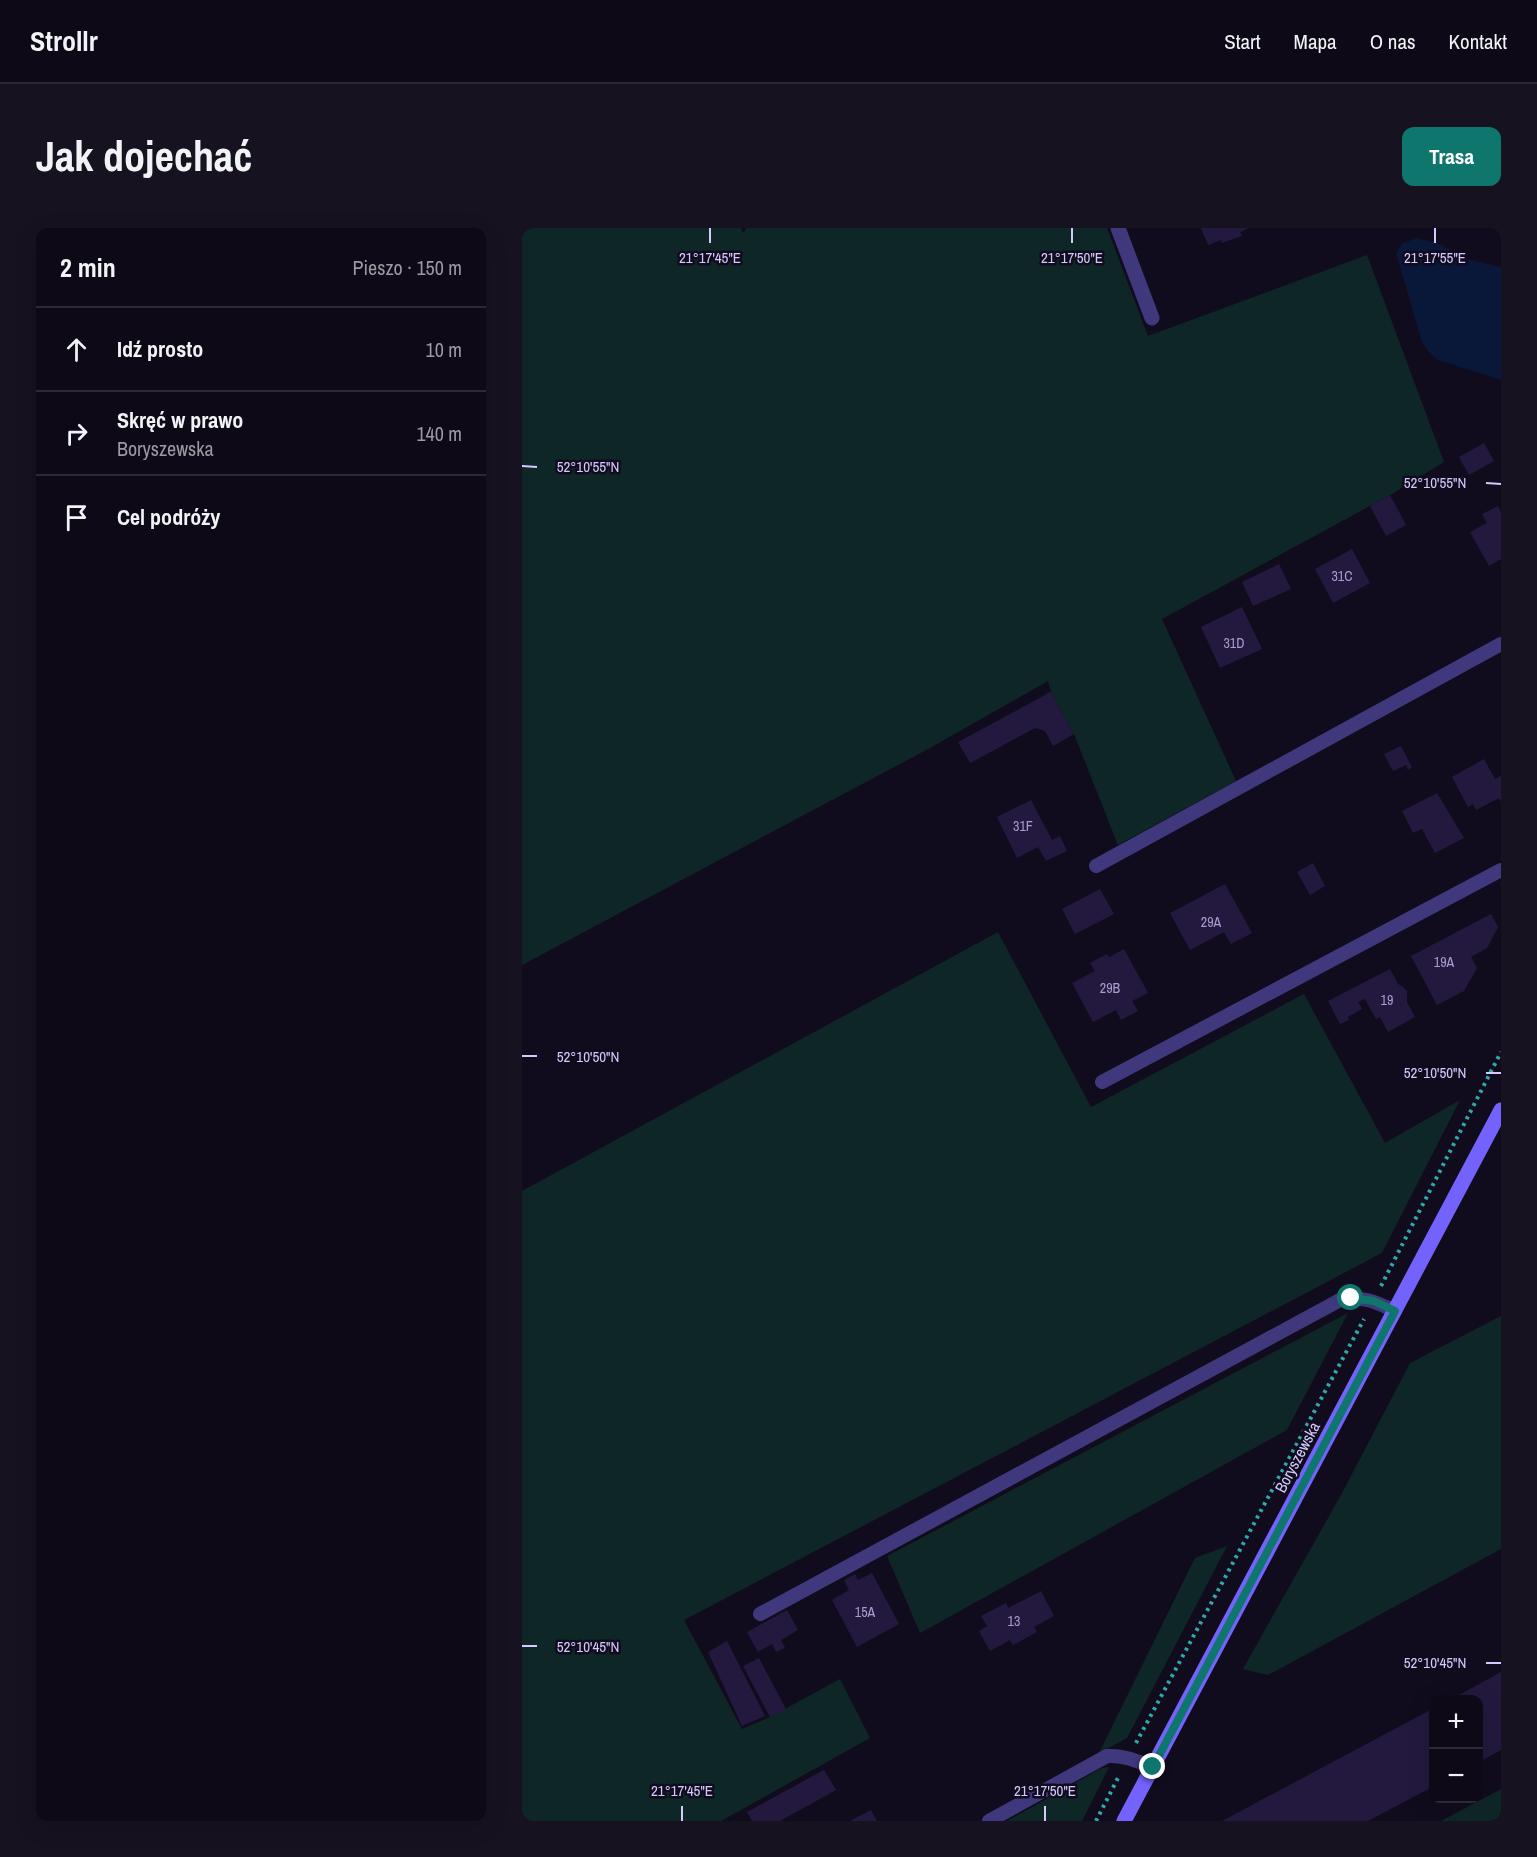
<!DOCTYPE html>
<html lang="pl">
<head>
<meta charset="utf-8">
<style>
  body { margin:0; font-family:"Archivo Narrow",sans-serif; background:#16121f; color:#f1f3f6 }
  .controls { position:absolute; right:18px; bottom:18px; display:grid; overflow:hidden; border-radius:12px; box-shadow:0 6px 24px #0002 }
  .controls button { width:54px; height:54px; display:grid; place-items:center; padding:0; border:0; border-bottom:2px solid #2d2a35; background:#0d0916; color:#f1f3f6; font:30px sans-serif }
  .stop { position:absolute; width:18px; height:18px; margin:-14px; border:4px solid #0f766e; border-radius:50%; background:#fff }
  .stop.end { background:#0f766e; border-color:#fff; box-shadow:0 2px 6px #0008 }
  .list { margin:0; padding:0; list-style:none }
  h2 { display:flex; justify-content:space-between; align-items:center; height:78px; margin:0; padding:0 24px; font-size:26px }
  h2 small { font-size:20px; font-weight:400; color:#9a9aa1 }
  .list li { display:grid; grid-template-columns:39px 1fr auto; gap:18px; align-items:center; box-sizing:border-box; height:84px; padding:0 24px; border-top:2px solid #2d2a35 }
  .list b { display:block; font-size:22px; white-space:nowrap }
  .list p { margin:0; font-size:20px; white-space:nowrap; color:#9a9aa1 }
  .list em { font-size:20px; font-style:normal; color:#9a9aa1 }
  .icon { flex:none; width:33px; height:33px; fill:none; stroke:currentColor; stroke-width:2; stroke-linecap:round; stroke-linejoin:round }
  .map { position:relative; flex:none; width:979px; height:1593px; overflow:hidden; border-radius:12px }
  header { display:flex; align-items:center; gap:36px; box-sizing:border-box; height:84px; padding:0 30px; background:#0d0916; border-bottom:2px solid #2d2a35 }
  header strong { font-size:28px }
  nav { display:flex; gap:33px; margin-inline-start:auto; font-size:21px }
  .intro { display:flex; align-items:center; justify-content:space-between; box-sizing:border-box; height:144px; padding:0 36px }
  h1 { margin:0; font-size:42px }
  .button { padding:15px 27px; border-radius:12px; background:#0f766e; color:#fff; font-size:21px; font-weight:700 }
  main { display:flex; gap:36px; padding:0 36px }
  aside { flex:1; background:#0d0916; border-radius:12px; box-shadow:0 6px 24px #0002 }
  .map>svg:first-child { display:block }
</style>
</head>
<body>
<header>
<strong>Strollr</strong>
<nav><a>Start</a><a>Mapa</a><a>O nas</a><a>Kontakt</a></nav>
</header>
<div class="intro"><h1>Jak dojechać</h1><a class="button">Trasa</a></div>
<main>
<aside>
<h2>2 min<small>Pieszo · 150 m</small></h2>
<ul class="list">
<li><svg class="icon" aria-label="ahead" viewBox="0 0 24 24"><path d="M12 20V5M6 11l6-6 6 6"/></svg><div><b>Idź prosto</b></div><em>10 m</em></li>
<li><svg class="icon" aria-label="right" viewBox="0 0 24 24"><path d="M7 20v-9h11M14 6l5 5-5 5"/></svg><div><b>Skręć w prawo</b><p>Boryszewska</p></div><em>140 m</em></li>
<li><svg class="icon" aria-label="arrive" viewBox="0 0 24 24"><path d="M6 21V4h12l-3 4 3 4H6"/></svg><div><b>Cel podróży</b></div></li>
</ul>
</aside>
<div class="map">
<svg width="979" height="1593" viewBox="0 0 979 1593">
  <rect width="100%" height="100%" fill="#110c1d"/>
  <!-- green -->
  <g fill="#0f2627">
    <polygon points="0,0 219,0 221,5 225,0 585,0 626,108 845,27 922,234 868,267 640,391 714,553 596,617 552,506 529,464 526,453 408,520 0,737"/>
    <polygon points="476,704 569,879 782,766 863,915 938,872 860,1025 162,1392 220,1501 248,1489 318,1451 348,1510 199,1593 0,1593 0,963"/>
    <polygon points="826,1085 765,1202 398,1405 365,1328"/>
    <polygon points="979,1088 979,1321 746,1447 721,1441 819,1267 888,1135"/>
    <polygon points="705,1318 605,1510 577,1525 673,1330"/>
    <polygon points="587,1539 560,1593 485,1593 580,1540"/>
    <polygon points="979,1561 979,1593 919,1593"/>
  </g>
  <!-- water -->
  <polygon fill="#091739" points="895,10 918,16 941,30 979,39 979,152 916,132 907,124 900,114 874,25 881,15"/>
  <!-- building -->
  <g fill="#23193e">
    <polygon points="679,0 728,0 718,4 720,8 700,15 699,12 686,17"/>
    <polygon points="962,215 972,233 947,247 937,229"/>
    <polygon points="868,267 884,297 864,308 848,278"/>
    <polygon points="976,278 979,284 979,331 967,338 948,304 965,295 960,286"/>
    <polygon points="830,321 848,355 811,375 793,341"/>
    <polygon points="757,336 769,361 731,378 720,354"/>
    <polygon points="720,379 740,421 698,440 679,399"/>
    <polygon points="526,464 527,465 529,464 552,506 531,518 523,503 513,500 448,535 436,514 525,466"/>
    <polygon points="879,518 890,539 886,542 884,537 871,543 862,526"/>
    <polygon points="962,531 973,551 979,548 979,574 977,570 954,582 951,576 946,579 930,549"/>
    <polygon points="915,565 942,610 913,625 900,601 891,605 880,583"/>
    <polygon points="509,572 530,612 538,608 545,623 524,633 516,619 495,630 475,589"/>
    <polygon points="791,635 803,658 788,667 775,644"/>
    <polygon points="703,656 730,705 709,716 702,704 668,722 648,685"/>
    <polygon points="578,661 592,686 553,706 540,681"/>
    <polygon points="969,686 976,699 965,720 949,729 955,740 942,763 915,777 889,728"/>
    <polygon points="602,721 626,765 610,773 616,783 599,792 594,782 571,794 550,755 573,743 568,735 585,726 587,729"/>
    <polygon points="868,741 876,756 880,758 885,763 885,774 893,789 866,804 858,789 854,791 843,771 836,774 840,781 826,789 827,792 818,796 806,773"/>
    <polygon points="350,1345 377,1396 335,1419 310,1372 327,1362 322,1352 333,1346 336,1352"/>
    <polygon points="519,1363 532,1388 512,1399 515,1404 491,1417 488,1412 468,1423 457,1403 465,1398 459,1388 484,1375 486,1380"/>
    <polygon points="265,1382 276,1402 259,1412 263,1420 254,1424 250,1416 236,1424 225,1404"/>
    <polygon points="205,1413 243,1488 220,1498 186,1424"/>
    <polygon points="237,1430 264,1481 248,1489 221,1438"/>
    <polygon points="979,1444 979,1522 957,1534 957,1472 928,1472"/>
    <polygon points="912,1480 912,1558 846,1593 700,1593"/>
    <polygon points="302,1542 314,1562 258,1593 230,1593 225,1584"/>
    <polygon points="349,1582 355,1593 328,1593"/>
  </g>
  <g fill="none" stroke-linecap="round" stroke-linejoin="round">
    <!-- path -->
    <g stroke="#2fa9ac" stroke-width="4" stroke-dasharray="3 4.5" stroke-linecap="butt">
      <polyline points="859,1058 979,824"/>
      <polyline points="614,1515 842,1091"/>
      <polyline points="574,1593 597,1548"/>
    </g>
    <!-- lane -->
    <g stroke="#40387c" stroke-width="14">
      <polyline points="574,638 979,416"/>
      <polyline points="580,854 979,642"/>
      <path d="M238,1386l580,-314c23,-4 34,1 55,11"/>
      <path d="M467,1593l118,-65c17,-1 30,5 46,11"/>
    </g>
    <!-- street -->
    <polyline stroke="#40387c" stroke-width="15" points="596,0 630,90"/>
    <!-- secondary -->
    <polyline stroke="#7362fc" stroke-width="15" points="602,1593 979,882"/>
  </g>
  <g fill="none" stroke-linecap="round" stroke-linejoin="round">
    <!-- route -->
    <polyline stroke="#0f766e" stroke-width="8" points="631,1539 873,1083 852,1073 829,1070"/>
  </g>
  <!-- ticks -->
  <path fill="none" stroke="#d4c9fe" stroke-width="2" d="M188,15v-15M550,15v-15M913,15v-15M0,238l15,1M964,255l15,1M0,828h15M964,845h15M0,1418h15M964,1435h15M160,1593v-15M523,1593v-15"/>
  <g text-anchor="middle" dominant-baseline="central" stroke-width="5" stroke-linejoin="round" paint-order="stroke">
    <!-- number labels -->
    <g font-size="14" fill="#a89dce">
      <text x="820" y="348">31C</text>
      <text x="712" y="415">31D</text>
      <text x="501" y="598">31F</text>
      <text x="689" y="694">29A</text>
      <text x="922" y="734">19A</text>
      <text x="588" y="760">29B</text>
      <text x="865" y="772">19</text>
      <text x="343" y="1384">15A</text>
      <text x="492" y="1393">13</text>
    </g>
    <!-- street labels -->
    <g font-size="16" fill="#d4c9fe" stroke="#110c1d">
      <text transform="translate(775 1229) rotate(-62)">Boryszewska</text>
    </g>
  </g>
  <g font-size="15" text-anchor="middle" fill="#d4c9fe" stroke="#110c1d" stroke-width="5" stroke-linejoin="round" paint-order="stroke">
    <text x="188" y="35">21°17'45"E</text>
    <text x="550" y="35">21°17'50"E</text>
    <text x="913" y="35">21°17'55"E</text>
    <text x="66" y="244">52°10'55"N</text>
    <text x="913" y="260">52°10'55"N</text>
    <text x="66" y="834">52°10'50"N</text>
    <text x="913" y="850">52°10'50"N</text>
    <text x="66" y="1424">52°10'45"N</text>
    <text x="913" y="1440">52°10'45"N</text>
    <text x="160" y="1568">21°17'45"E</text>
    <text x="523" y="1568">21°17'50"E</text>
  </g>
</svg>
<div class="controls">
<button>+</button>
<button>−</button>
</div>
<div class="stop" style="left:829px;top:1070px"></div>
<div class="stop end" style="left:631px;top:1539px"></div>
</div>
</main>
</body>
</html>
